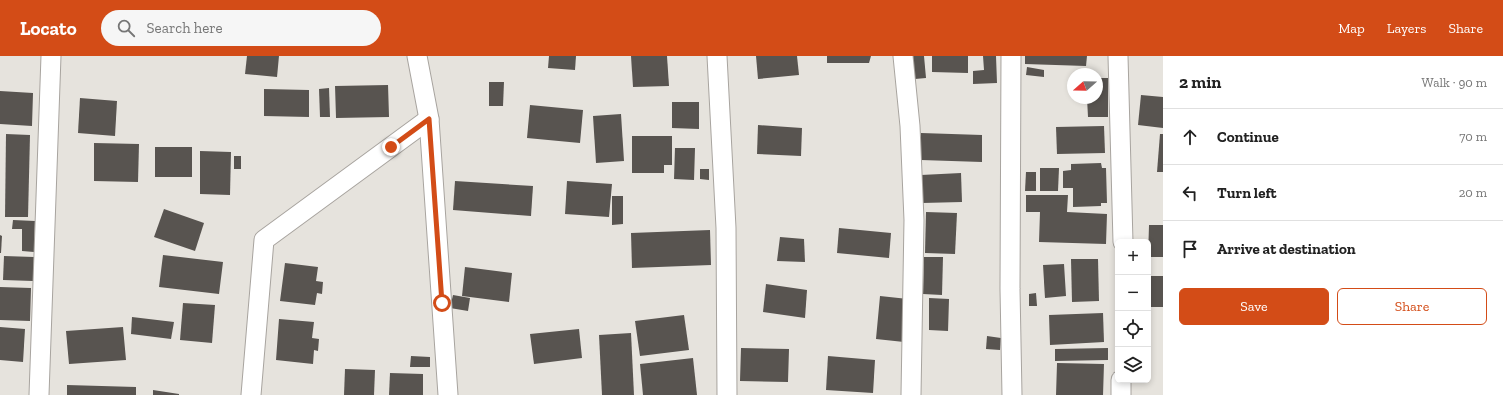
<!DOCTYPE html>
<html lang="en">
<head>
<meta charset="utf-8">
<style>
  body { margin:0; font-family:"Zilla Slab",serif; background:#f6f6f6; color:#222 }
  .controls { position:absolute; right:12px; bottom:12px; display:grid; overflow:hidden; border-radius:6px; box-shadow:0 2px 6px #0003 }
  .controls button { width:36px; height:36px; display:grid; place-items:center; padding:0; border:0; border-bottom:1px solid #e0e0e0; background:#fff; color:#222; font:20px sans-serif }
  .compass { position:absolute; left:1067px; top:12px; width:36px; height:36px; border-radius:50%; background:#fff; box-shadow:0 2px 6px #0003; rotate:250deg }
  .stop { position:absolute; width:12px; height:12px; margin:-9px; border:3px solid #d34c17; border-radius:50%; background:#fff }
  .stop.end { background:#d34c17; border-color:#fff; box-shadow:0 1px 4px #0008 }
  .list { margin:0; padding:0; list-style:none }
  h2 { display:flex; justify-content:space-between; align-items:center; height:52px; margin:0; padding:0 16px; font-size:17px }
  h2 small { font-size:13px; font-weight:400; color:#767676 }
  .list li { display:grid; grid-template-columns:26px 1fr auto; gap:12px; align-items:center; box-sizing:border-box; height:56px; padding:0 16px; border-top:1px solid #e0e0e0 }
  .list b { display:block; font-size:15px; white-space:nowrap }
  .list em { font-size:13px; font-style:normal; color:#767676 }
  .actions { display:flex; gap:8px; padding:12px 16px }
  .actions a { flex:1; padding:9px 0; border:1px solid #d34c17; border-radius:6px; text-align:center; font-size:14px; color:#d34c17 }
  .actions .main { background:#d34c17; color:#fff }
  .icon { flex:none; width:22px; height:22px; fill:none; stroke:currentColor; stroke-width:2; stroke-linecap:round; stroke-linejoin:round }
  .map { position:relative; flex:none; width:1163px; height:339px; overflow:hidden }
  header { display:flex; align-items:center; gap:24px; box-sizing:border-box; height:56px; padding:0 20px; background:#d34c17; color:#fff }
  header strong { font-size:19px }
  nav { display:flex; gap:22px; margin-inline-start:auto; font-size:14px }
  .search { width:280px; height:36px; background:#f6f6f6; display:flex; align-items:center; gap:10px; box-sizing:border-box; padding:0 14px; border-radius:22px; color:#767676; font-size:15px }
  main { display:flex }
  aside { flex:1; background:#fff }
  .map>svg:first-child { display:block }
</style>
</head>
<body>
<header>
<strong>Locato</strong>
<div class="search"><svg class="icon" aria-label="search" viewBox="0 0 24 24"><circle cx="10" cy="10" r="6"/><path d="M15 15l6 6"/></svg>Search here</div>
<nav><a>Map</a><a>Layers</a><a>Share</a></nav>
</header>
<main>
<div class="map">
<svg width="1163" height="339" viewBox="0 0 1163 339">
  <rect width="100%" height="100%" fill="#e6e3dd"/>
  <!-- building -->
  <g fill="#585450">
    <polygon points="247,0 279,0 277,21 245,18"/>
    <polygon points="549,0 576,0 575,14 548,12"/>
    <polygon points="631,0 667,0 669,30 633,31"/>
    <polygon points="756,0 797,0 799,19 758,23"/>
    <polygon points="827,0 871,0 869,7 827,7"/>
    <polygon points="912,0 924,0 926,22 915,23"/>
    <polygon points="932,0 968,0 968,17 932,16"/>
    <polygon points="983,0 996,0 997,27 973,28 973,15 984,14"/>
    <polygon points="1025,0 1087,0 1086,10 1025,8"/>
    <polygon points="1027,11 1044,14 1044,21 1026,19"/>
    <polygon points="1097,22 1108,22 1108,61 1088,61 1087,42 1097,42"/>
    <polygon points="489,26 504,26 503,50 489,50"/>
    <polygon points="388,29 389,61 336,62 335,30"/>
    <polygon points="329,32 330,61 320,61 319,33"/>
    <polygon points="264,33 309,34 309,61 264,60"/>
    <polygon points="0,35 33,37 32,70 0,68"/>
    <polygon points="1141,39 1163,41 1163,72 1138,69"/>
    <polygon points="80,42 117,45 115,80 78,77"/>
    <polygon points="672,46 699,46 699,73 672,72"/>
    <polygon points="530,49 583,54 580,87 527,82"/>
    <polygon points="621,58 624,105 596,107 593,60"/>
    <polygon points="758,69 802,72 801,100 757,98"/>
    <polygon points="1104,70 1105,97 1057,98 1056,71"/>
    <polygon points="921,77 982,79 982,106 921,104"/>
    <polygon points="6,78 30,79 28,161 5,161"/>
    <polygon points="1160,78 1163,78 1163,116 1157,116"/>
    <polygon points="632,80 672,80 672,109 664,109 664,117 632,117"/>
    <polygon points="94,87 139,88 138,126 94,125"/>
    <rect x="155" y="91" width="37" height="30"/>
    <polygon points="675,92 695,92 694,124 674,123"/>
    <polygon points="200,95 231,96 230,139 200,138"/>
    <rect x="234" y="100" width="7" height="13"/>
    <polygon points="1101,107 1102,112 1106,112 1107,147 1101,147 1101,150 1073,151 1073,132 1063,132 1063,115 1071,114 1071,108"/>
    <polygon points="1040,112 1059,112 1058,135 1040,135"/>
    <polygon points="700,113 709,113 709,124 700,123"/>
    <polygon points="1026,116 1036,116 1036,135 1025,135"/>
    <polygon points="961,117 962,146 922,147 921,119"/>
    <polygon points="455,125 533,130 531,160 453,154"/>
    <polygon points="567,125 612,128 609,161 565,158"/>
    <polygon points="1026,139 1068,139 1067,156 1107,158 1106,188 1039,186 1040,156 1026,156"/>
    <polygon points="612,140 623,140 623,168 612,169"/>
    <polygon points="164,153 204,167 195,195 154,181"/>
    <polygon points="926,156 957,157 955,198 925,197"/>
    <polygon points="13,164 35,165 34,196 22,195 22,173 12,173"/>
    <polygon points="1149,169 1163,169 1163,201 1148,201"/>
    <polygon points="839,172 891,177 889,202 837,197"/>
    <polygon points="710,174 711,209 632,212 631,177"/>
    <polygon points="0,179 2,180 1,197 0,197"/>
    <polygon points="780,181 804,183 805,206 777,205"/>
    <polygon points="163,199 223,206 219,238 159,231"/>
    <polygon points="4,200 34,201 33,225 3,224"/>
    <polygon points="924,201 943,201 942,239 923,238"/>
    <polygon points="1071,203 1098,203 1099,245 1072,246"/>
    <polygon points="285,207 318,211 316,225 323,226 322,238 317,237 315,249 280,245"/>
    <polygon points="1064,208 1066,240 1045,242 1043,209"/>
    <polygon points="465,211 512,217 509,246 462,240"/>
    <rect x="1148" y="220" width="15" height="31"/>
    <polygon points="766,228 807,234 805,262 763,256"/>
    <polygon points="0,231 31,232 30,265 0,264"/>
    <polygon points="1036,237 1037,250 1029,250 1029,238"/>
    <polygon points="453,239 470,242 468,255 450,252"/>
    <polygon points="880,240 908,243 904,286 876,283"/>
    <polygon points="929,242 949,243 948,275 929,274"/>
    <polygon points="183,247 215,249 212,287 180,284"/>
    <polygon points="1103,257 1104,286 1050,289 1049,259"/>
    <polygon points="684,259 689,294 640,300 635,265"/>
    <polygon points="132,261 174,266 171,283 131,278"/>
    <polygon points="279,263 314,266 312,282 319,283 318,295 314,294 313,308 276,304"/>
    <polygon points="0,271 25,273 23,306 0,304"/>
    <polygon points="123,271 126,304 69,308 66,275"/>
    <polygon points="579,273 582,302 534,308 530,278"/>
    <polygon points="631,277 634,339 602,339 599,279"/>
    <polygon points="987,280 1001,282 1000,294 986,293"/>
    <polygon points="741,292 789,293 788,326 740,325"/>
    <polygon points="1108,292 1108,304 1055,305 1055,293"/>
    <polygon points="411,300 430,301 430,311 410,311"/>
    <polygon points="828,300 875,304 873,337 826,334"/>
    <polygon points="693,302 697,339 643,339 640,308"/>
    <polygon points="1057,307 1104,308 1103,339 1056,339"/>
    <polygon points="345,313 375,314 374,339 344,339"/>
    <polygon points="390,317 423,318 423,339 389,339"/>
    <polygon points="67,329 136,331 136,339 67,339"/>
    <polygon points="153,334 179,338 179,339 153,339"/>
  </g>
  <g fill="none" stroke-linecap="round" stroke-linejoin="round">
    <!-- street casing -->
    <g stroke="#a8a49f" stroke-width="21">
      <g id="street">
        <polyline points="417,0 429,63 448,339"/>
        <polyline points="717,0 726,172 727,339"/>
        <polyline points="903,0 910,70 914,164 911,339"/>
        <polyline points="1011,0 1010,233 1012,339"/>
        <polyline points="1118,0 1123,186"/>
        <polyline points="39,339 51,0"/>
        <polyline points="251,339 264,184 429,63"/>
        <polyline points="1121,339 1121,324"/>
      </g>
    </g>
    <!-- street -->
    <use href="#street" stroke="#fff" stroke-width="19"/>
  </g>
  <g fill="none" stroke-linecap="round" stroke-linejoin="round">
    <!-- route -->
    <polyline stroke="#d34c17" stroke-width="5" points="391,91 429,63 442,247"/>
  </g>
</svg>
<div class="controls">
<button>+</button>
<button>−</button>
<button><svg class="icon" aria-label="locate" viewBox="0 0 24 24"><circle cx="12" cy="12" r="6"/><path d="M12 2v4M12 18v4M2 12h4M18 12h4"/></svg></button>
<button><svg class="icon" aria-label="layers" viewBox="0 0 24 24"><path d="M12 4l9 5-9 5-9-5zM3 14l9 5 9-5"/></svg></button>
</div>
<svg class="compass" viewBox="-18 -18 36 36"><path d="M0-13l5 13h-10z" fill="#e53935"/><path d="M0 13l5-13h-10z" fill="#767676"/></svg>
<div class="stop" style="left:442px;top:247px"></div>
<div class="stop end" style="left:391px;top:91px"></div>
</div>
<aside>
<h2>2 min<small>Walk · 90 m</small></h2>
<ul class="list">
<li><svg class="icon" aria-label="ahead" viewBox="0 0 24 24"><path d="M12 20V5M6 11l6-6 6 6"/></svg><div><b>Continue</b></div><em>70 m</em></li>
<li><svg class="icon" aria-label="left" viewBox="0 0 24 24"><path d="M17 20v-9H6M10 6l-5 5 5 5"/></svg><div><b>Turn left</b></div><em>20 m</em></li>
<li><svg class="icon" aria-label="arrive" viewBox="0 0 24 24"><path d="M6 21V4h12l-3 4 3 4H6"/></svg><div><b>Arrive at destination</b></div></li>
</ul>
<div class="actions"><a class="main">Save</a><a>Share</a></div>
</aside>
</main>
</body>
</html>
